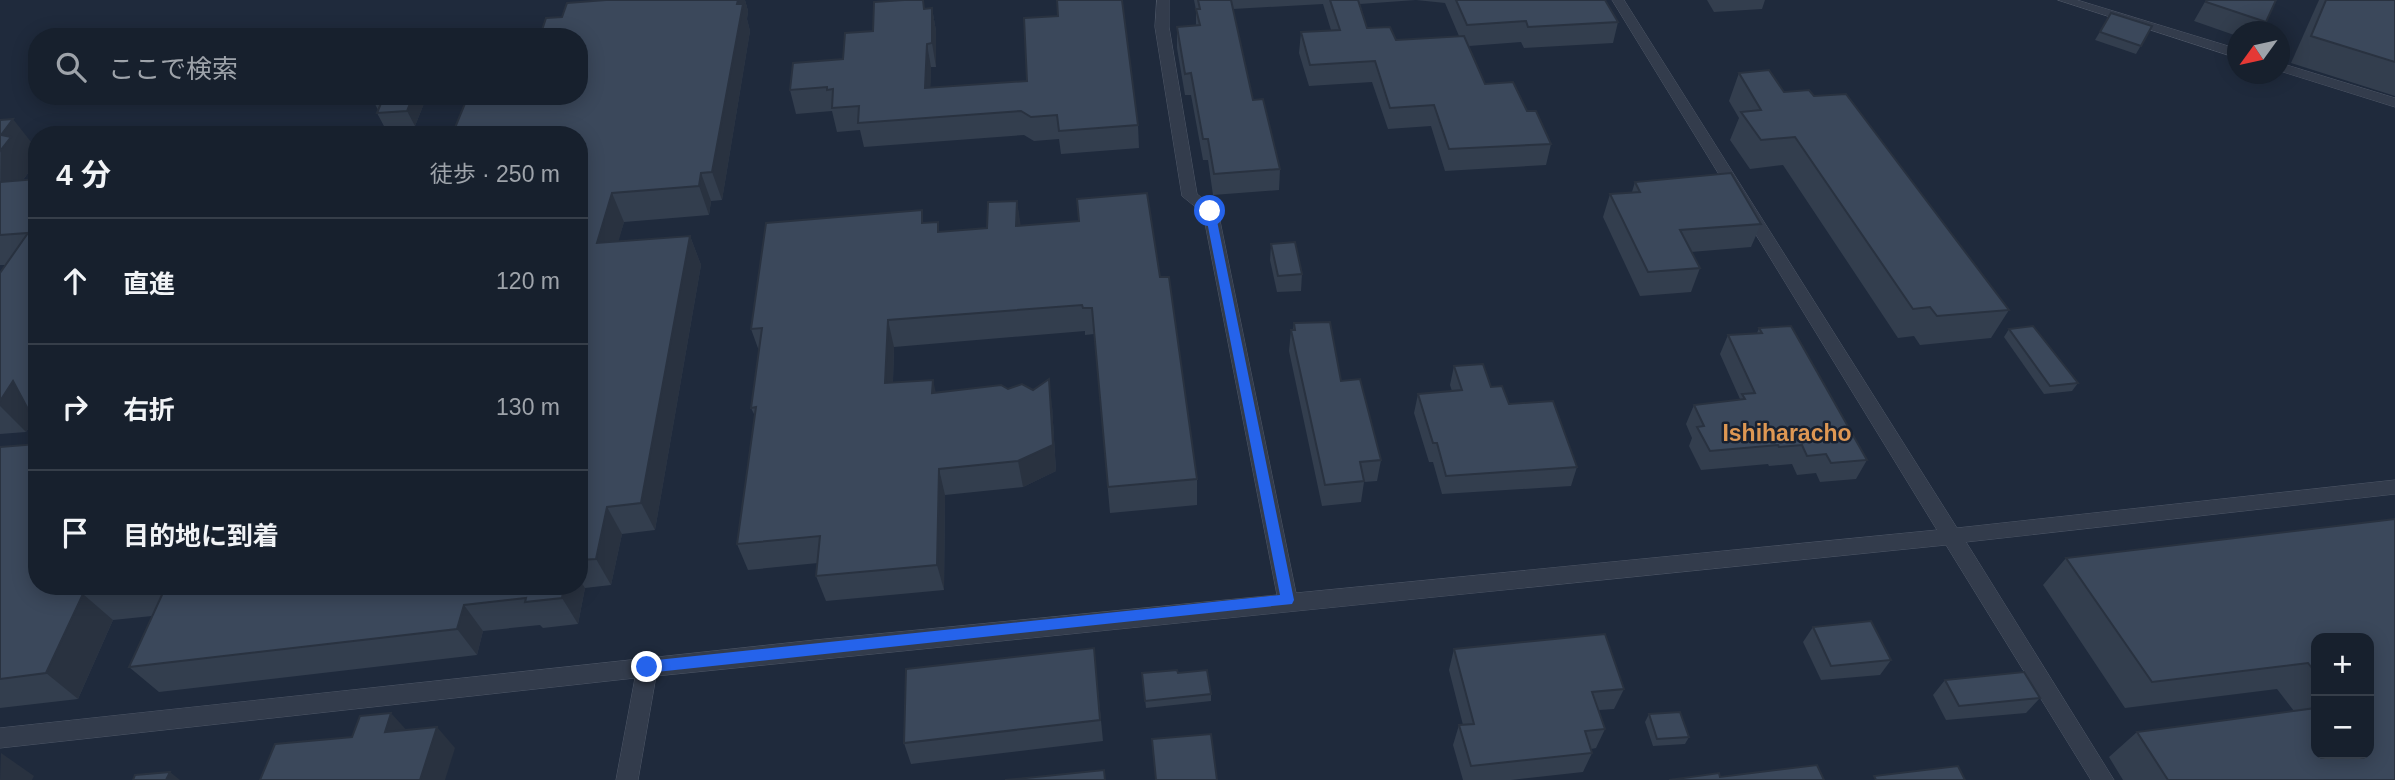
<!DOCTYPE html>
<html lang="ja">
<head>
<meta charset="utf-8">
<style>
  body { margin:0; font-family:Arial,"Noto Sans JP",sans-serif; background:#202835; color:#f1f3f6 }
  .controls { position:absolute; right:21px; bottom:21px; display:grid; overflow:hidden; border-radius:14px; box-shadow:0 4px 18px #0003 }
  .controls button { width:63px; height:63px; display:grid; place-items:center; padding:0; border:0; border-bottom:2px solid #363e49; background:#17202d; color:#f1f3f6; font:35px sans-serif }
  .compass { position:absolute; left:2227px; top:21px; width:63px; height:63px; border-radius:50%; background:#17202d; box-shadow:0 4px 18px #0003; rotate:237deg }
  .stop { position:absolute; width:21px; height:21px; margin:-16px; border:5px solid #2563eb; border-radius:50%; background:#fff }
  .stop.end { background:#2563eb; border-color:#fff; box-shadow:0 2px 7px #0008 }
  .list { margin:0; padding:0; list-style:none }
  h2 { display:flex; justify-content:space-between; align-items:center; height:91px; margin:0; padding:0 28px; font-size:30px }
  h2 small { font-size:23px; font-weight:400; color:#9ea3aa }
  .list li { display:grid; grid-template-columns:46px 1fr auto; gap:21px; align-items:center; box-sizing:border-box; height:126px; padding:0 28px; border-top:2px solid #363e49 }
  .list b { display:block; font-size:26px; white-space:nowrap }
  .list em { font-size:23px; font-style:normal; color:#9ea3aa }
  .icon { flex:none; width:38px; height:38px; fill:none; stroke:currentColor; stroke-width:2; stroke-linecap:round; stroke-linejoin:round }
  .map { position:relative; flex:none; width:2395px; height:780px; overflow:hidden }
  .search { position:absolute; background:#17202d; box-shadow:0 4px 18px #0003; left:28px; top:28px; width:560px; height:77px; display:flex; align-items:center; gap:18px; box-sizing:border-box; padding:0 24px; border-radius:28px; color:#9ea3aa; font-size:26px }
  .panel { position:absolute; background:#17202d; box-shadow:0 4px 18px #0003; left:28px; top:126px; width:560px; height:469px; border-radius:28px }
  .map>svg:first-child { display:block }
</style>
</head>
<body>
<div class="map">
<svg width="2395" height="780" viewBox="0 0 2395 780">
  <rect width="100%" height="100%" fill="#1f2a3c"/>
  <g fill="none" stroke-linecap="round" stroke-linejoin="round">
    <!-- lane casing -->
    <g stroke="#4e5767" stroke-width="1">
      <g id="lane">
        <polygon points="1157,0 1169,0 1169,27 1197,194 1218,211 1296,593 1937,530 1612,0 1624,0 1957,528 2395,480 2395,494 1966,542 2114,780 2091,780 1946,545 656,676 638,780 616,780 635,678 0,748 0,728 815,640 1277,595 1203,213 1182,196 1155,27"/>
        <polygon points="2058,0 2077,0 2238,49 2238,58"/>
        <polygon points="2280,63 2395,98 2395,107 2280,71"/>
      </g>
    </g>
    <!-- lane -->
    <use href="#lane" fill="#333c4c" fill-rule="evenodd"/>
  </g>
  <!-- wall -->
  <g fill="#333e4e" fill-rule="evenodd">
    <polygon points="606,0 745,0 748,11 747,19 750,31 722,200 711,201 709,215 624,222 618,241 690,236 701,265 655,530 622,534 611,585 585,588 578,624 543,628 540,625 483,631 477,655 159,692 129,667 152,616 113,620 78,699 0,708 0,447 579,586 579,96 542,30 562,17"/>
    <path d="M1194,0h411l13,22 -5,21 -89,5 -3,-6 -52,4 16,38 42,27 24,33 -5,21 -101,6 -14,-45 -43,3 -16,-47 -63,4 -10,-33 2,-21 30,-2 -8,-26 -90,5 20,91 27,69 -1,21 -66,5 -5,-35h-5l-12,-65h-6l-8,-47v-21l19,-2v-15zM1416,0l29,3 14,33 -63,4 -29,-12 -7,-24z"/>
    <polygon points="1707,0 1765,0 1762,9 1714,12"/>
    <polygon points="2206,0 2276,0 2266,22 2259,32 2237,32 2237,36 2194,21"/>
    <polygon points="2319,0 2395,0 2395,96 2291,63"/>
    <polygon points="932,8 936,31 936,67 931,67 930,88 1138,125 1139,148 1061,154 1059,139 1034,141 1024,135 864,147 860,130 837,132 832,111 796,114 790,90 843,59 873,31 925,9"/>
    <polygon points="2111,13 2152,26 2136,54 2095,40"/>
    <polygon points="1739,73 1784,92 1814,96 2009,310 1991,338 1920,345 1914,336 1898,338 1783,165 1750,169 1730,140 1739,118 1729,101"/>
    <polygon points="376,96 427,96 415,126 385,128 377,113 378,110 374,102"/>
    <polygon points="0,120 35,147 28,158 34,165 23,180 37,179 34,420 26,432 0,434 0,273 6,265 0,265"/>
    <polygon points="1635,182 1761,224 1751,247 1691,252 1700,268 1691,292 1640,296 1603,217 1610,194 1632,192"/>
    <polygon points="1017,201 1020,226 1160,277 1197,479 1197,505 1110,513 1094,334 1085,335 1085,331 894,347 893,382 936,392 1008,389 1052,406 1056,471 1023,487 945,495 944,590 826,601 816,576 818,563 748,570 737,544 755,416 751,408 759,351 751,329 925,222 940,232 987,228"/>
    <polygon points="1271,244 1302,274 1301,291 1277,292 1270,260"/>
    <polygon points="1294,323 1341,381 1381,460 1377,481 1364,482 1361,502 1322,506 1289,351 1291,330 1293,330"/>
    <polygon points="1759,328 1867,460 1856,479 1820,482 1816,473 1797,475 1792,464 1769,466 1768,464 1701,470 1689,446 1692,438 1686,424 1694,405 1740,400 1740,399 1720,354 1728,335 1757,333"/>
    <polygon points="2009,329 2078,383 2072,391 2044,394 2004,337"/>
    <polygon points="1454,366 1491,387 1577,467 1571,486 1442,494 1433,462 1429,462 1414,413 1418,394 1452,391 1450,385"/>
    <path d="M2395,519v261h-272l-14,-23 28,-25 157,-21 -17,-22 -152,19 -82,-123 23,-27zM2316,638l53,116h-53z"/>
    <polygon points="1813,627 1891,660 1880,675 1821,680 1803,642"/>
    <polygon points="1454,649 1624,689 1614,709 1599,710 1605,729 1596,748 1591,749 1592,753 1583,772 1511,780 1463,780 1453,745 1459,725 1463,725 1449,670"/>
    <polygon points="1096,669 1103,741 911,764 904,743"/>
    <polygon points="1142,673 1178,673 1211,694 1211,701 1146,708"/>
    <polygon points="1945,680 2040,698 2026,713 1946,720 1933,695"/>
    <polygon points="1649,714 1689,737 1685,744 1653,746 1645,722"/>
  </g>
  <!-- shaded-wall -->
  <g fill="#293240">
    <polygon points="738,0 745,0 748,11 747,19 750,31 722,200 712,172"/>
    <polygon points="932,8 936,31 936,67 932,43"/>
    <polygon points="927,44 931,67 930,112 925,88"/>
    <polygon points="413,96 427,96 415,126 407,111"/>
    <polygon points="13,119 35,147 28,158 34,165 0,211 1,135"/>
    <polygon points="701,173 711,201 709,215 699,186"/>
    <polygon points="612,193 624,222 610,271 597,243"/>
    <polygon points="1017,201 1021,227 1016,226"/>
    <polygon points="690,236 701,265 655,530 641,503"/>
    <polygon points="37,294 37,310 30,303"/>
    <polygon points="888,320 894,347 892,409 885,383"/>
    <polygon points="1049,379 1052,406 1056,471 1023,487 1018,461"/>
    <polygon points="933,380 939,407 932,393"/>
    <polygon points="13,381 37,415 26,432 0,406 0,401"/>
    <polygon points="939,469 945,495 944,590 937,565"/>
    <polygon points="607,507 622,534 611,585 596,559"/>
    <polygon points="579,579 585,588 578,624 562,598 564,586 579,586"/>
    <polygon points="83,594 113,620 78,699 46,673"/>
    <polygon points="464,605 483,631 477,655 457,629"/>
    <polygon points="391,713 410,734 385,732"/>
    <polygon points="437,727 455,748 445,780 420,780"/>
    <polygon points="1,753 34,776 32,780 0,780"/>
    <polygon points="170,772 180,780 166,780"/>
  </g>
  <!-- building -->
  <g fill="#3b485b" stroke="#293240" stroke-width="2">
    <polygon points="606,0 738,0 737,4 743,4 712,172 701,173 699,186 612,193 597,243 690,236 641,503 607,507 596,559 579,560 579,135 452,135 468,96 579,96 579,37 524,37 526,31 542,30 546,18 562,17 567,3"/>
    <polygon points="904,0 923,0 924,9 932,8 932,43 927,44 925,88 1027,81 1024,18 1058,16 1057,0 1122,0 1138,125 1059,131 1057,115 1031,117 1021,111 858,123 859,106 832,108 833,89 827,90 827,87 790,90 793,63 843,59 845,33 873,31 874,2"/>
    <polygon points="1198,0 1231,0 1253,100 1263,99 1280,169 1214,174 1208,139 1203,139 1191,73 1185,74 1177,27 1200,25 1196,9 1200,9"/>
    <polygon points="1330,0 1358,0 1367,28 1390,27 1396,40 1464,36 1485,84 1513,82 1527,111 1536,111 1551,144 1449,149 1434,105 1390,108 1375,61 1310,65 1301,32 1340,30"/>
    <polygon points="1456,0 1605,0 1618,22 1528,27 1526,21 1467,25"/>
    <polygon points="2207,0 2276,0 2266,22 2206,2"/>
    <polygon points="2326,0 2395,0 2395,62 2311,36"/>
    <polygon points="2111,13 2152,26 2141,46 2100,32"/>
    <polygon points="1769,70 1784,92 1809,90 1814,96 1846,94 2009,310 1937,316 1930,307 1913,309 1795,137 1761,140 1741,112 1761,110 1739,73"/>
    <polygon points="376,96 413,96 407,111 377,113 382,101 374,102"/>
    <polygon points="13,119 1,135 11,137 0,151 0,120"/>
    <polygon points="1731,173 1761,224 1680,230 1700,268 1648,272 1610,194 1640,192 1635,182"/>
    <polygon points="37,179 37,294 30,303 37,303 37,426 13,381 0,401 0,273 28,233 0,235 0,182"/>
    <polygon points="1147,193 1160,277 1169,277 1197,479 1108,487 1092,308 1083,308 1082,305 888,320 885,383 933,380 932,393 1001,385 1008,389 1022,384 1033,390 1049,379 1053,445 1018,461 939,469 937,565 816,576 820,536 737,544 756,407 751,408 762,328 751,329 766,223 922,210 922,223 938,222 938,232 987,228 988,202 1017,201 1016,226 1079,221 1077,199"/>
    <polygon points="1295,242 1302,274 1278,276 1271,244"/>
    <polygon points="1330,322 1341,381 1360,379 1381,460 1360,462 1364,481 1325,485 1291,330 1295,330 1294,323"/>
    <polygon points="1791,326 1867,460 1831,463 1826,454 1807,456 1802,445 1779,447 1778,445 1710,451 1697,427 1704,426 1694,405 1745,399 1742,394 1755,393 1728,335 1762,333 1759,328"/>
    <polygon points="2033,326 2078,383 2050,386 2009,329"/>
    <polygon points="1483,364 1491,387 1502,386 1509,404 1553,401 1577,467 1446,476 1437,443 1433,443 1418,394 1462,390 1454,366"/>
    <polygon points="37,444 37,586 163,586 83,594 46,673 0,679 0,447"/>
    <polygon points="2395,519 2395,780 2168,780 2137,732 2316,708 2316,754 2369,754 2369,638 2316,638 2316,673 2308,663 2152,682 2066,558"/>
    <polygon points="166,586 564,586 562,598 525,602 526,598 464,605 457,629 129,667"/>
    <polygon points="1871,621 1891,660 1831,666 1813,627"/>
    <polygon points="1605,634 1624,689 1592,692 1605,729 1585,731 1592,753 1471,766 1459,725 1474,724 1454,649"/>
    <polygon points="1094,648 1100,720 904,743 906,669"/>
    <polygon points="1177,670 1178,673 1207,670 1211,694 1145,701 1142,673"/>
    <polygon points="2024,672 2040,698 1959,706 1945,680"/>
    <polygon points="1680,712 1689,737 1657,739 1649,714"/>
    <polygon points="391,713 385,732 437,727 420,780 260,780 275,744 352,737 360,716"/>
    <polygon points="1211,734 1217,780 1156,780 1152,739"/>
    <polygon points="1817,765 1824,780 1669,780 1719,773 1720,777"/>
    <polygon points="1958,766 1965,780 1876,780 1874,776"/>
    <polygon points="1104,770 1105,780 1005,780"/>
    <polygon points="170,772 166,780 133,780 135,775"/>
  </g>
  <!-- route -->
  <polygon fill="#2563eb" points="1210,208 1215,211 1294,600 1292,604 647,673 642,671 640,667 647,661 1280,595 1205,211"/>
  <g text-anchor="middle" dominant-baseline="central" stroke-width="5" stroke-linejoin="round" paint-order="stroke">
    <!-- quarter labels -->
    <g font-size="23" font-weight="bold" fill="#de9753" stroke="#192130">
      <text x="1787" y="433">Ishiharacho</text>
    </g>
  </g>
</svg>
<div class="controls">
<button>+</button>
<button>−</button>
</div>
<svg class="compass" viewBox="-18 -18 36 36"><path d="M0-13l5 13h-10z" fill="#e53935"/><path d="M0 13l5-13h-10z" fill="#9ea3aa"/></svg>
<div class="stop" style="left:1210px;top:211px"></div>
<div class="stop end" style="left:647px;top:667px"></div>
<div class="search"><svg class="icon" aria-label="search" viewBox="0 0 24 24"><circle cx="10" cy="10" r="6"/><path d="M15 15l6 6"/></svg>ここで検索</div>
<section class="panel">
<h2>4 分<small>徒歩 · 250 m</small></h2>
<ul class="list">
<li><svg class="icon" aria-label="ahead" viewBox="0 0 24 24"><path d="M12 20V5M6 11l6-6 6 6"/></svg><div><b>直進</b></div><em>120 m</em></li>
<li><svg class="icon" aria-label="right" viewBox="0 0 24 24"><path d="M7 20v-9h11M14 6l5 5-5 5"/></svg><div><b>右折</b></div><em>130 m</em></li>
<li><svg class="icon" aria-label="arrive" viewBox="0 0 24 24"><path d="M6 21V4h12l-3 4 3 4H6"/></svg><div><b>目的地に到着</b></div></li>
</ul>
</section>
</div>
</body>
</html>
